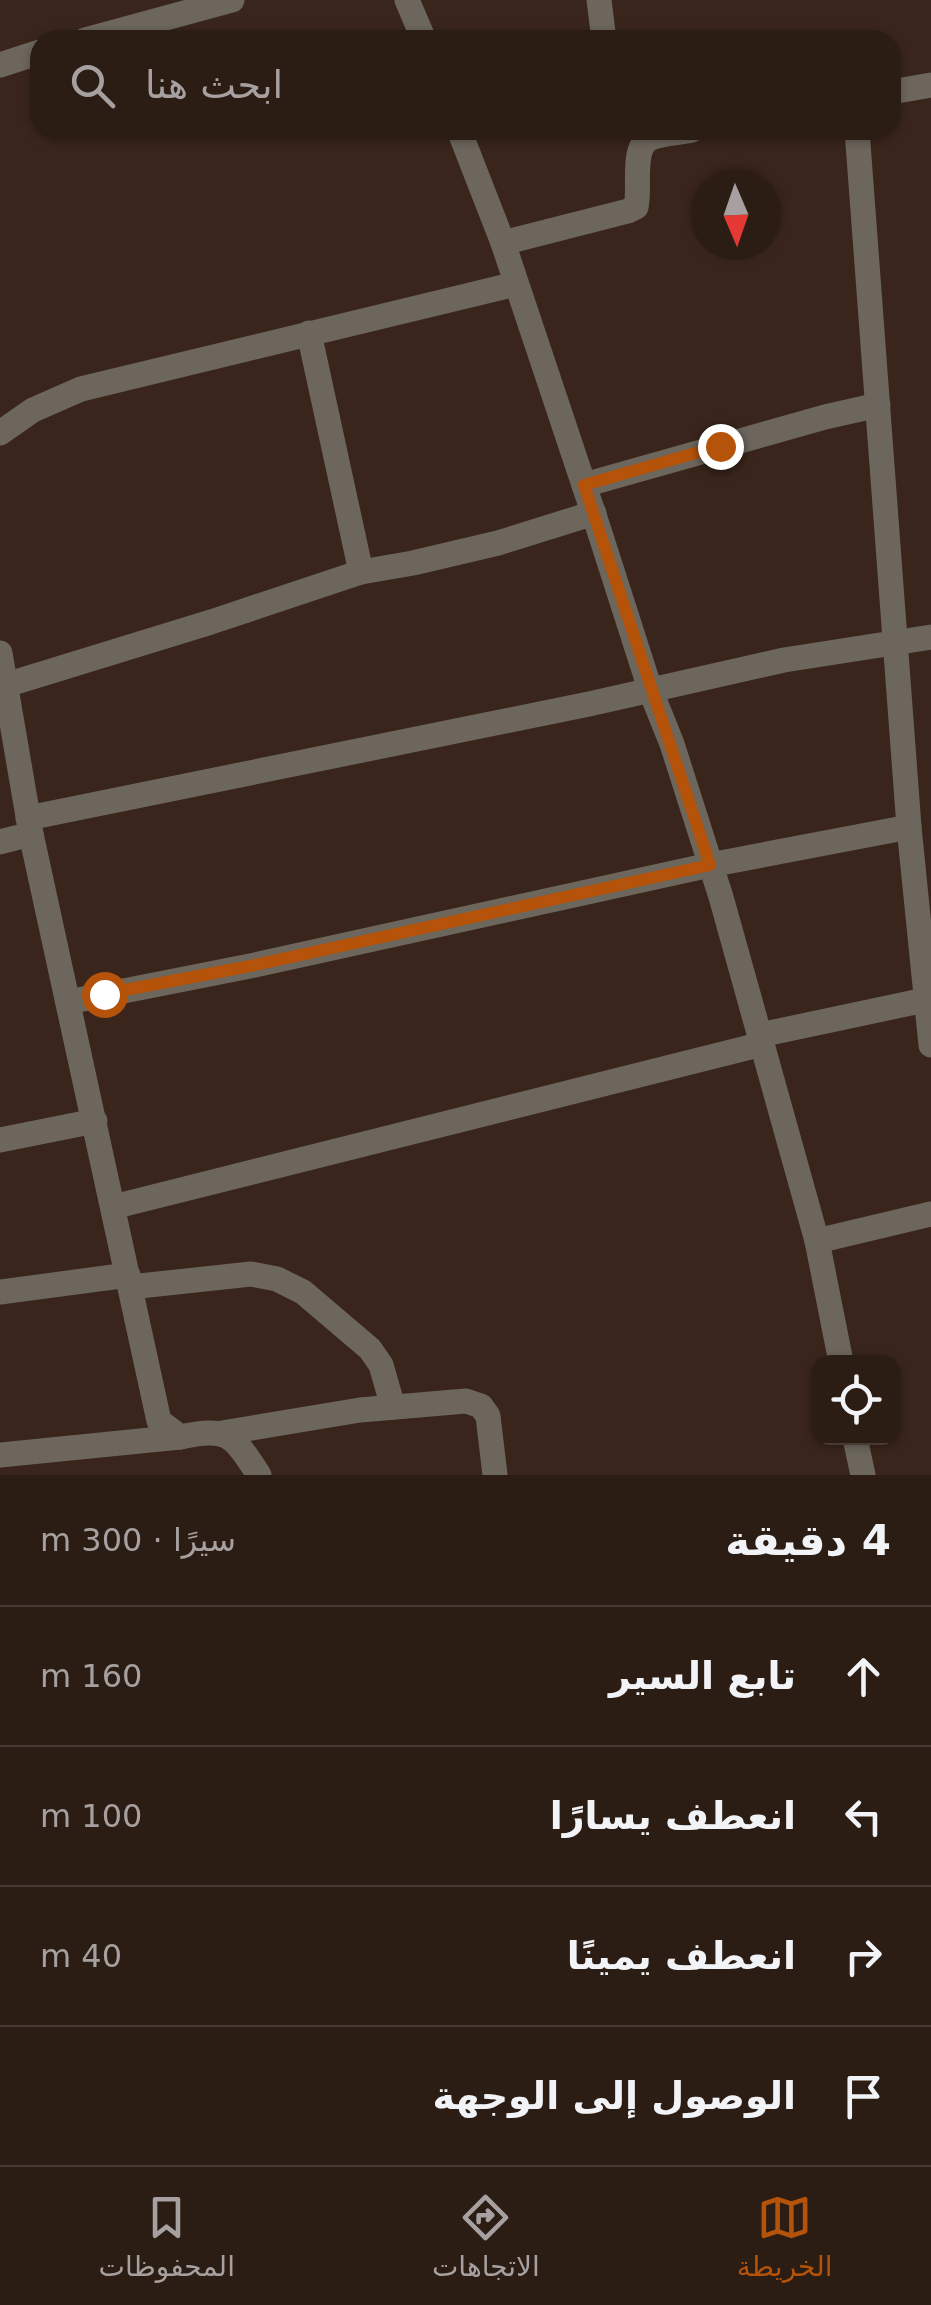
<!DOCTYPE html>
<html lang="ar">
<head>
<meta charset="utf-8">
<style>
  body { margin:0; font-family:"DejaVu Sans",Vazirmatn,sans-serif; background:#33251d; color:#f1f3f6; direction:rtl }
  .controls { position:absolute; right:30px; bottom:30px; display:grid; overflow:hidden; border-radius:20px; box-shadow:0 2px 8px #0004 }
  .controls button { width:90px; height:90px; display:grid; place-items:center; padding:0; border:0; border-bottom:2px solid #473a34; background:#2b1c14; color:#f1f3f6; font:50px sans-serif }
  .compass { position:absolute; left:691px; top:170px; width:90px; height:90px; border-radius:50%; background:#2b1c14; box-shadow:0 2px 8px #0004; rotate:178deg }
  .stop { position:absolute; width:30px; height:30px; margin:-22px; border:8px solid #b45309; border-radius:50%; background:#fff }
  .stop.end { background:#b45309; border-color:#fff; box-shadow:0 2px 10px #0008 }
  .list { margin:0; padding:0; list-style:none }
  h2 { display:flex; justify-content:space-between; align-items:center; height:130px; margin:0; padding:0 40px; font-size:42px }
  h2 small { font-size:32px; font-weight:400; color:#a6a1a0 }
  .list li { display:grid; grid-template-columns:65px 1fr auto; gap:30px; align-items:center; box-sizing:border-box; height:140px; padding:0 40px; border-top:2px solid #473a34 }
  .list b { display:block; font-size:38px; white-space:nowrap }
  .list em { font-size:32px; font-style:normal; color:#a6a1a0 }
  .icon { flex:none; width:55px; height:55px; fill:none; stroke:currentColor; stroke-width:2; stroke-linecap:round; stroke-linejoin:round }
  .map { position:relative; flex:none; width:931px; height:1475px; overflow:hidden; direction:ltr }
  .search { position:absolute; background:#2b1c14; box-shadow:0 2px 8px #0004; left:30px; right:30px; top:30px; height:110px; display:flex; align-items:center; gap:25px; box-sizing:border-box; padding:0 35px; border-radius:30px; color:#a6a1a0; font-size:38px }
  .sheet { height:690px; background:#2b1c14 }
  nav { display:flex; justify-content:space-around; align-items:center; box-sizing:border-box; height:140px; border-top:2px solid #473a34; background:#2b1c14; font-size:28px; color:#a6a1a0 }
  nav a { display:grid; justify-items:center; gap:5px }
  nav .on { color:#b45309 }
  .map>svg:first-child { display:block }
</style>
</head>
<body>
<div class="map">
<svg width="931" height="1475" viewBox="0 0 931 1475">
  <rect width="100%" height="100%" fill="#39251b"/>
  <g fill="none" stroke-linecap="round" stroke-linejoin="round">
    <!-- minor -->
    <g stroke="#6c665d" stroke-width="25">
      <polyline points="407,0 424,40"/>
      <polyline points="599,0 604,40"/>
      <polyline points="85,40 232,0"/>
      <polyline points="0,65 40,52"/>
      <polyline points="891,92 931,85"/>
      <polyline points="459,130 503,243 598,527 650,689 672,744 721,897 817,1241 841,1362"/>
      <polyline points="857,130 909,827 931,1045"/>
      <path d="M503,243l125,-32 8,-4c5,-19 -6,-61 15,-69 12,-5 28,-5 41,-8"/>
      <polyline points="309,333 361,572"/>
      <polyline points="0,433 33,410 81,389 516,284"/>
      <polyline points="584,485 825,417 878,405"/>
      <path d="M0,653l31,181 128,587 21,16c49,-10 52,-3 79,38"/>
      <polyline points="6,685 211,622 361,572 413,563 498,543 594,513"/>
      <polyline points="28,818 589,704 784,660 931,637"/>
      <polyline points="0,842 31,834"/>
      <polyline points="68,1002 250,966 710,865 909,827"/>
      <polyline points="760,1035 925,1000"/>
      <polyline points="0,1140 95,1121"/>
      <polyline points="113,1207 762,1044"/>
      <polyline points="817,1241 931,1214"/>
      <polyline points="130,1287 251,1274 277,1279 303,1292 370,1349 381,1365 393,1407"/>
      <polyline points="0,1292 128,1275"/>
      <polyline points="222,1433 360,1410 466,1401 481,1406 488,1416 495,1475"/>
      <polyline points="855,1438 863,1475"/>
      <polyline points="0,1455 180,1437"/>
    </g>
  </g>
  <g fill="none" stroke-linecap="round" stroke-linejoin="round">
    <!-- route -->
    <polyline stroke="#b45309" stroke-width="12" points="104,994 250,966 710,865 584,485 720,446"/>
  </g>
</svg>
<div class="controls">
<button><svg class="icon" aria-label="locate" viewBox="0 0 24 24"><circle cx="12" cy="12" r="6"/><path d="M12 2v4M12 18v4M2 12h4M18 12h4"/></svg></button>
</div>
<svg class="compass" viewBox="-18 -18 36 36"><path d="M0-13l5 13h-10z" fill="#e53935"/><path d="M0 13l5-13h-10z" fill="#a6a1a0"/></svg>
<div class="stop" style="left:104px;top:994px"></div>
<div class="stop end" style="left:720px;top:446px"></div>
<div class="search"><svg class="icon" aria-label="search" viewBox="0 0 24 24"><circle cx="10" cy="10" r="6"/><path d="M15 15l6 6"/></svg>ابحث هنا</div>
</div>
<section class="sheet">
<h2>4 دقيقة<small>سيرًا · 300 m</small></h2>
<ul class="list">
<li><svg class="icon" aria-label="ahead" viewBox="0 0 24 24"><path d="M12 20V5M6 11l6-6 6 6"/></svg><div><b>تابع السير</b></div><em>160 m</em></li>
<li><svg class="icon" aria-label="left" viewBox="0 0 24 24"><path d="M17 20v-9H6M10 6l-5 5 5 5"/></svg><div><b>انعطف يسارًا</b></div><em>100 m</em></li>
<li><svg class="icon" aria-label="right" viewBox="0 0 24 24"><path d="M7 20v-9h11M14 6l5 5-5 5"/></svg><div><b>انعطف يمينًا</b></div><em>40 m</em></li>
<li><svg class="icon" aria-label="arrive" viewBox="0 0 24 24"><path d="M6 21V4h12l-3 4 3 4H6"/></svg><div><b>الوصول إلى الوجهة</b></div></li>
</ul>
</section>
<nav>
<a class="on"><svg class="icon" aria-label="map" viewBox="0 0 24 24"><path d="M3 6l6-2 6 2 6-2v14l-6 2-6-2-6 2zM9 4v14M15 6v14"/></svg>الخريطة</a>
<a><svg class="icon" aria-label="directions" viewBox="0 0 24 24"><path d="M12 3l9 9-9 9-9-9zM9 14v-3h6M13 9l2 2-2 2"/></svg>الاتجاهات</a>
<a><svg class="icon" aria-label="saved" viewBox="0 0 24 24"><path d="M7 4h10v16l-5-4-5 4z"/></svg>المحفوظات</a>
</nav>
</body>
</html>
